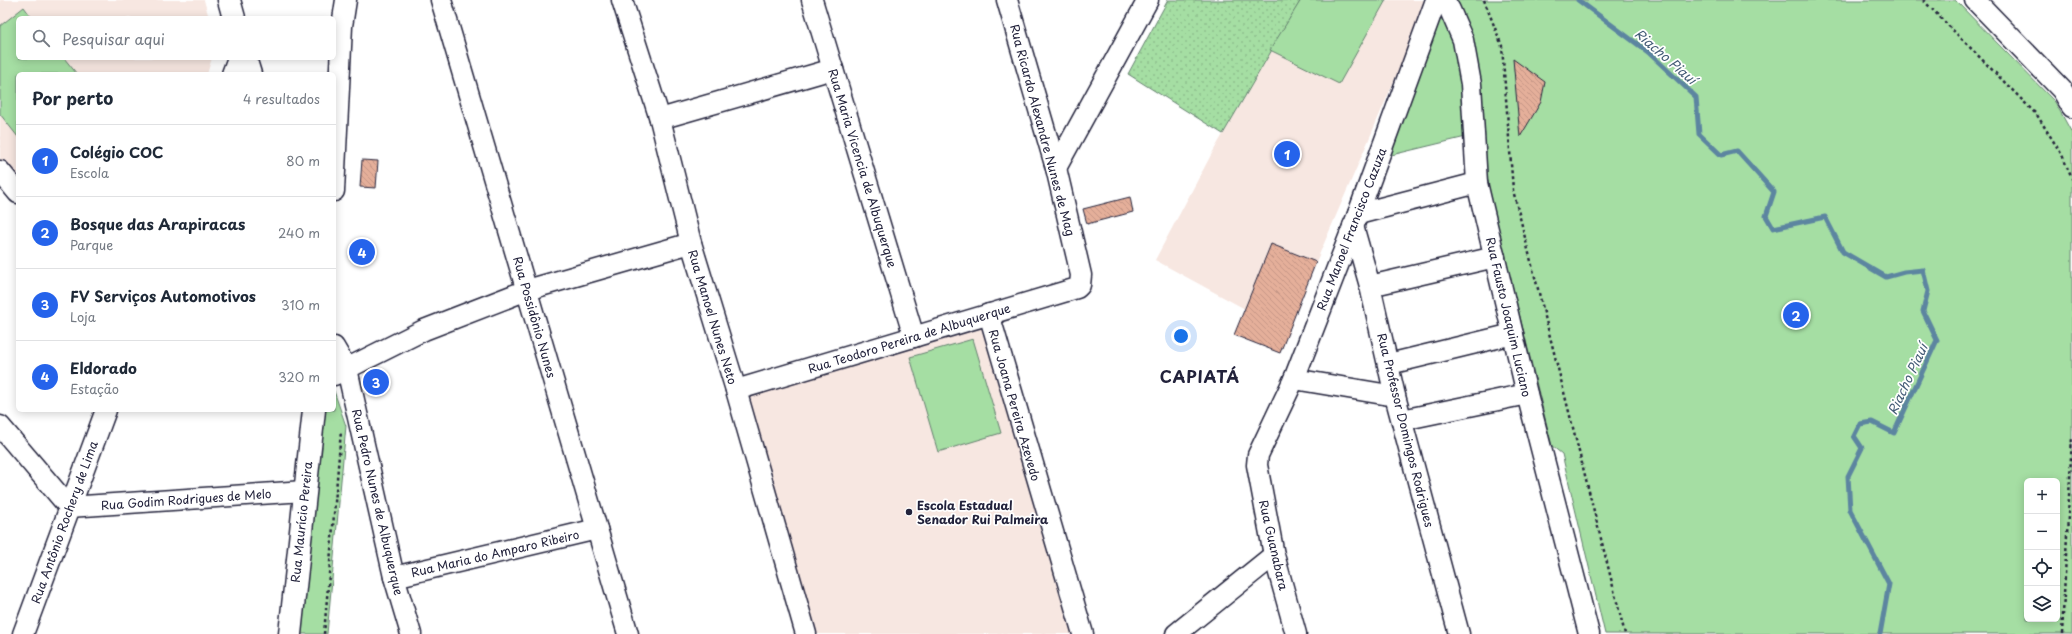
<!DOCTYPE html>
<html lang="pt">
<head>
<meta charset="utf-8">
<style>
  body { margin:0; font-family:"Playpen Sans",sans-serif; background:#f2f2f3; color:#1f2937 }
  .controls { position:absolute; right:12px; bottom:12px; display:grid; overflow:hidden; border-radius:6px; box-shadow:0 2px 10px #0003 }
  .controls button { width:36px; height:36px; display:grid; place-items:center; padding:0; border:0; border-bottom:1px solid #e0e1e3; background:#fff; color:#1f2937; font:20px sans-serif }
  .you { position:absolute; left:1181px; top:336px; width:14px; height:14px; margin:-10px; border:3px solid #fff; border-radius:50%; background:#1a73e8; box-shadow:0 0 0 6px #1a73e833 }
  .badge { display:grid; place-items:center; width:26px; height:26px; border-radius:50%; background:#2563eb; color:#fff; font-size:13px; font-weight:700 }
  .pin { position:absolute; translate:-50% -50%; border:2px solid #fff; box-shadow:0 1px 4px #0006 }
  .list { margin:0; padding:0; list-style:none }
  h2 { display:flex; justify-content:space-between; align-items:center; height:52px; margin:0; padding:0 16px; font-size:17px }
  h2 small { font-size:13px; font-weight:400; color:#747a83 }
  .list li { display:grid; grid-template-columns:26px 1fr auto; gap:12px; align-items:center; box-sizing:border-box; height:72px; padding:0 16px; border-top:1px solid #e0e1e3 }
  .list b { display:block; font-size:15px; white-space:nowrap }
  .list p { margin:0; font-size:13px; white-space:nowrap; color:#747a83 }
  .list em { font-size:13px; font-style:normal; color:#747a83 }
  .icon { flex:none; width:22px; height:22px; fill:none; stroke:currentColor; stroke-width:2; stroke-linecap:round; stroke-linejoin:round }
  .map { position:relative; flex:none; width:2072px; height:634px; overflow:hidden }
  .search { position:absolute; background:#fff; box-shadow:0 2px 10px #0003; left:16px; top:16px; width:320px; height:44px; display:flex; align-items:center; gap:10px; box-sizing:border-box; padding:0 14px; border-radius:6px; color:#747a83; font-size:15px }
  .panel { position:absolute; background:#fff; box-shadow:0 2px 10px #0003; left:16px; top:72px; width:320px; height:340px; border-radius:6px }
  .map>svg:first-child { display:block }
</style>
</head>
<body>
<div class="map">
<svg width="2072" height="634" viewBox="0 0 2072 634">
  <defs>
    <pattern id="grass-dots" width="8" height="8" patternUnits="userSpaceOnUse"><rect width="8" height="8" fill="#a5dea3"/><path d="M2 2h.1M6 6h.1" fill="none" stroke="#8ebe8d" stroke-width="1.8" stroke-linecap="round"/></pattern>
    <pattern id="building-back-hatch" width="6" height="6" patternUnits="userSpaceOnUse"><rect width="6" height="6" fill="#e5af9a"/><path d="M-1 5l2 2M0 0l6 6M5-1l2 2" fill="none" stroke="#c49686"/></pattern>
  </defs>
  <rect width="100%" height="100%" fill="#fff"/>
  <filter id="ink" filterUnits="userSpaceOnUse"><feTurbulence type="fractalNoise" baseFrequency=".025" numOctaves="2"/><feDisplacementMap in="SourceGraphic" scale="8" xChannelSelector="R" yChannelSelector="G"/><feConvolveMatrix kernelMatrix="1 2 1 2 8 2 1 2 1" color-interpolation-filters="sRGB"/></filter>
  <g filter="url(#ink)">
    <!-- built -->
    <g fill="#f7e7e1">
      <polygon points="0,0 204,0 209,18 18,18 18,58 212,58 207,74 18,74 18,183 0,160"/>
      <polygon points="1301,0 1429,0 1316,262 1271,244 1245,309 1155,260 1211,155"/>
      <polygon points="989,314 1083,634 806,634 736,390"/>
    </g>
    <!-- grass -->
    <polygon fill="url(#grass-dots)" stroke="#64806f" points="1168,0 1301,0 1223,134 1128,74"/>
    <!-- park -->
    <g fill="#a5dea3" stroke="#64806f" fill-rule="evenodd">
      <polygon points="1301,0 1386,0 1339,84 1270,50"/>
      <polygon points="1444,0 1474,135 1379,158"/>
      <path d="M1452,0h503l100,102 17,31v501h-467l-43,-180 -10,-8 -65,-262 -10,-121 -13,-46zM2027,481h30v138h-30z"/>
      <polygon points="24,7 32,18 18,18 18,58 64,58 77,74 18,74 18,137 0,114 0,26"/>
      <polygon points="973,339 1001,433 938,452 910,357"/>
      <polygon points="334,391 346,426 327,634 290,634 314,410 334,410"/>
    </g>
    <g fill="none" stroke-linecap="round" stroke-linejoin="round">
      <!-- stream -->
      <polyline stroke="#5c85a0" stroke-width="5" points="1578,0 1648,52 1696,97 1699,134 1721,155 1737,151 1774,192 1766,216 1773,228 1825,217 1843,252 1886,277 1904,272 1923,270 1928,291 1923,311 1937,340 1894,433 1872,422 1860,424 1854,436 1862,448 1848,476 1850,510 1889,584 1880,634"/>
    </g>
    <!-- building -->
    <g fill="url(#building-back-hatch)" stroke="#22223b">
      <polygon points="1513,59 1545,82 1541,102 1520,137"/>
      <polygon points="362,160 378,161 376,188 360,187"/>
      <polygon points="1130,197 1133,212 1087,224 1083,209"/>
      <polygon points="1271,244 1316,262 1280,353 1234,335"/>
    </g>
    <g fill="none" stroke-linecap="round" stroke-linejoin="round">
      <!-- minor casing -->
      <g stroke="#22223b" stroke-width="23">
        <g id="minor">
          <polyline points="441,0 628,634"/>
          <polyline points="622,0 660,119 691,243 736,390 806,634"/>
          <polyline points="812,0 914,337"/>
          <polyline points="1444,0 1450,10 1463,40 1471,84 1477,183 1527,394 1589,634"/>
          <polyline points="1975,0 2062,90 2072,107"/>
          <polyline points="232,74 238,58"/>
          <polyline points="660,119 833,69"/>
          <polyline points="1056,168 1148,0"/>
          <polyline points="0,171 18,193"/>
          <polyline points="334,191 342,26 346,0"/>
          <polyline points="1358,214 1477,183"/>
          <polyline points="1353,226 1370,286 1395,396 1459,634"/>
          <polyline points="1370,286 1495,257"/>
          <polyline points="989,314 1083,634"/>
          <polyline points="334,347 347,369 394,577 411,634"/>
          <polyline points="1389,364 1513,334"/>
          <polyline points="334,375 424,330 527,290 691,243"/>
          <polyline points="1294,379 1395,396"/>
          <polyline points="736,390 1077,288 1080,285 1081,275 1056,168 1007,0"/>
          <polyline points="1402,420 1527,394"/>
          <polyline points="0,426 69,507 304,491"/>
          <polyline points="394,577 597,529"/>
          <polyline points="23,634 106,410"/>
          <polyline points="1176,634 1274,555"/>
          <polyline points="1296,634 1274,555 1257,465 1258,455 1294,379 1358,214 1436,0"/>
        </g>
      </g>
      <!-- major casing -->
      <g stroke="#22223b" stroke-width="25">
        <g id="major">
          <polyline points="229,0 234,18"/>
          <polyline points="245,58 250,74"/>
          <polyline points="290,634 314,410"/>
        </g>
      </g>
      <!-- path -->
      <g stroke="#22223b" stroke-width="2.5" stroke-dasharray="3 3" stroke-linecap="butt">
        <polyline points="1484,0 1502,46 1513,190 1625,634"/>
        <polyline points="1923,0 2037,115 2062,155 2072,179"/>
        <polyline points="324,634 341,431"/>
        <polyline points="2062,634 2072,437"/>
      </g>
      <!-- minor -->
      <use href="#minor" stroke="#fff" stroke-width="20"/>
      <!-- major -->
      <use href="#major" stroke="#fff" stroke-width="22"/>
    </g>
  </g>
  <!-- markers -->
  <circle fill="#22223b" stroke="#fff" stroke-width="1.5" cx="909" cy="512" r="4"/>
  <g text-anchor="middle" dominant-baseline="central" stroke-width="3.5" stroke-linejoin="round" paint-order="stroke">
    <!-- street labels -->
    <g font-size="12" fill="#22223b" stroke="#fff">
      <text transform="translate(1043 130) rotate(75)">Rua Ricardo Alexandre Nunes de Mag</text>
      <text transform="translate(863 168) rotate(73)">Rua Maria Vicencia de Albuquerque</text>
      <text transform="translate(1351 229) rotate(-69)">Rua Manoel Francisco Cazuza</text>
      <text transform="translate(535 317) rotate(74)">Rua Possidônio Nunes</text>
      <text transform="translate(713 317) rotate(73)">Rua Manoel Nunes Neto</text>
      <text transform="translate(1509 317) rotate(77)">Rua Fausto Joaquim Luciano</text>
      <text transform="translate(909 338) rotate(-17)">Rua Teodoro Pereira de Albuquerque</text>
      <text transform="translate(1015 405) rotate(74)">Rua Joana Pereira Azevedo</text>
      <text transform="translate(1406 430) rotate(76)">Rua Professor Domingos Rodrigues</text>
      <text transform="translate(186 499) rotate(-4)">Rua Godim Rodrigues de Melo</text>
      <text transform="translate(378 502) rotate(77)">Rua Pedro Nunes de Albuquerque</text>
      <text transform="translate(64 522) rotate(-70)">Rua Antônio Rochery de Lima</text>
      <text transform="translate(301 522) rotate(-84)">Rua Maurício Pereira</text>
      <text transform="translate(1274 545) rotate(77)">Rua Guanabara</text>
      <text transform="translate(495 553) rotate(-13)">Rua Maria do Amparo Ribeiro</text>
    </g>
    <!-- poi labels -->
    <g font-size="12" font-weight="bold" fill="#22223b" stroke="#fff" text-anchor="start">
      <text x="917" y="505">Escola Estadual<tspan x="917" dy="14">Senador Rui Palmeira</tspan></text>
    </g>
    <!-- water labels -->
    <g font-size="13" font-style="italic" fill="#445c76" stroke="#fff">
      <text transform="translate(1666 56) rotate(41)">Riacho Piauí</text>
      <text transform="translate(1907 379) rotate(-65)">Riacho Piauí</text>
    </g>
    <!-- district labels -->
    <g font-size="16" font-weight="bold" letter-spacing="1" fill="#22223b" stroke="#fff">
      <text x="1200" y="376">CAPIATÁ</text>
    </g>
  </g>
</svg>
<div class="controls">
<button>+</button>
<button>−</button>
<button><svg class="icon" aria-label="locate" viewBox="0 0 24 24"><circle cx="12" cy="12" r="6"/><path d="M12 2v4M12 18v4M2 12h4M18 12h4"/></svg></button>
<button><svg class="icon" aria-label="layers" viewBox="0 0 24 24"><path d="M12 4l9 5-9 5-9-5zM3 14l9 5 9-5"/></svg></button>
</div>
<div class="you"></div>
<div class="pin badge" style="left:1287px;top:154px">1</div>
<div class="pin badge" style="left:1796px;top:315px">2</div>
<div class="pin badge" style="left:376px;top:382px">3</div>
<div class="pin badge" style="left:362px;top:252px">4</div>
<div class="search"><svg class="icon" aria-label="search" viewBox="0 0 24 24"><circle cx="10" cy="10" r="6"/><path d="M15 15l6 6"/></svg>Pesquisar aqui</div>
<section class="panel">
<h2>Por perto<small>4 resultados</small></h2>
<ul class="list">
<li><span class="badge">1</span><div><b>Colégio COC</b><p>Escola</p></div><em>80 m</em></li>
<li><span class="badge">2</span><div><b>Bosque das Arapiracas</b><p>Parque</p></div><em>240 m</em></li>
<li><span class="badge">3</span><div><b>FV Serviços Automotivos</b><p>Loja</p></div><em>310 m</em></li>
<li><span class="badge">4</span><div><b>Eldorado</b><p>Estação</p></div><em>320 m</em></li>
</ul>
</section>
</div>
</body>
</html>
